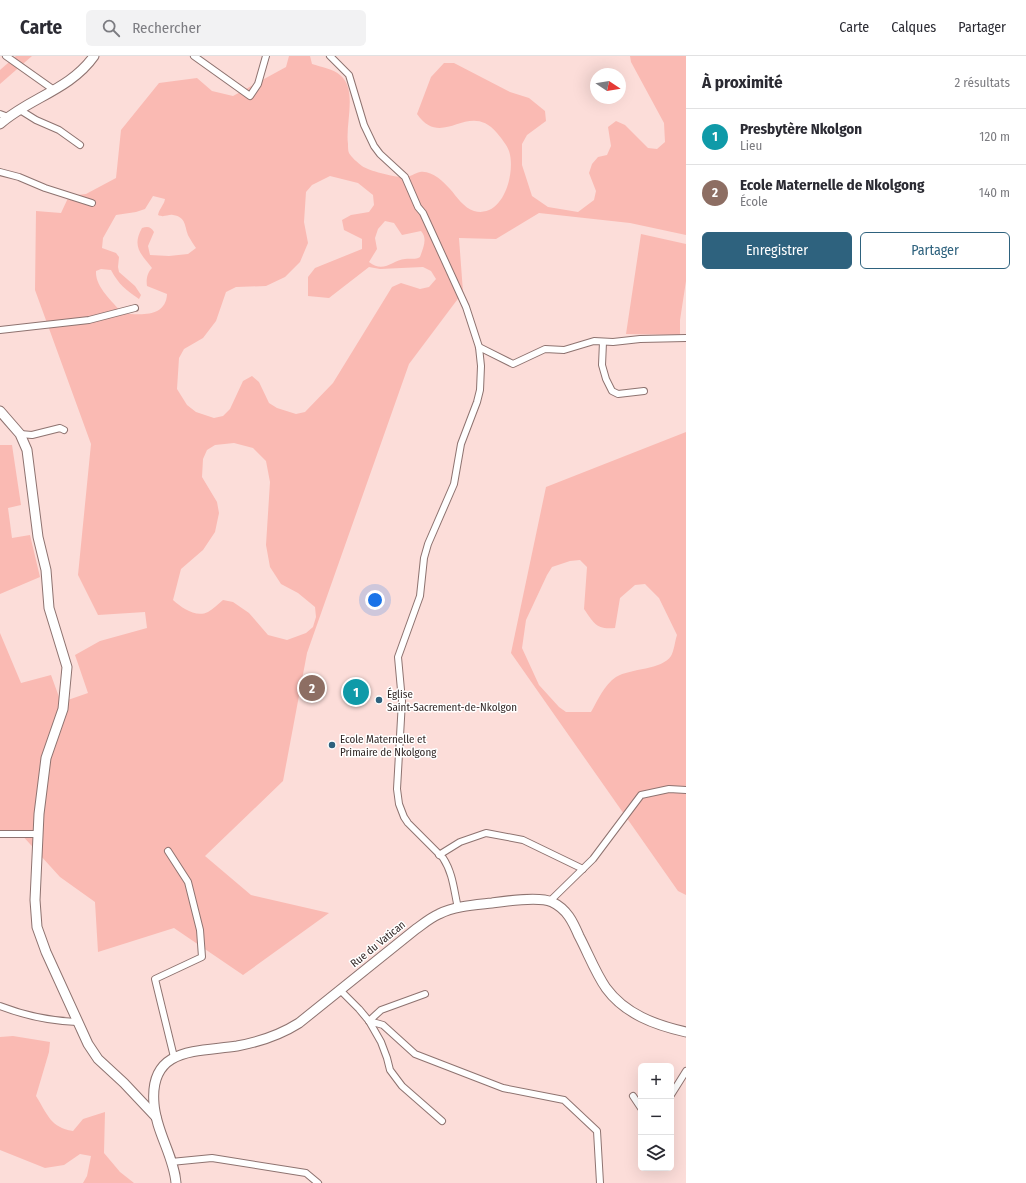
<!DOCTYPE html>
<html lang="fr">
<head>
<meta charset="utf-8">
<style>
  body { margin:0; font-family:"Fira Sans Condensed",sans-serif; background:#f2f2f3; color:#2b2b33 }
  .controls { position:absolute; right:12px; bottom:12px; display:grid; overflow:hidden; border-radius:6px; box-shadow:0 4px 16px #0002 }
  .controls button { width:36px; height:36px; display:grid; place-items:center; padding:0; border:0; border-bottom:1px solid #e1e1e2; background:#fff; color:#2b2b33; font:20px sans-serif }
  .compass { position:absolute; left:590px; top:12px; width:36px; height:36px; border-radius:50%; background:#fff; box-shadow:0 4px 16px #0002; rotate:102deg }
  .you { position:absolute; left:375px; top:544px; width:14px; height:14px; margin:-10px; border:3px solid #fff; border-radius:50%; background:#1a73e8; box-shadow:0 0 0 6px #1a73e833 }
  .badge { display:grid; place-items:center; width:26px; height:26px; border-radius:50%; background:#2e627e; color:#fff; font-size:13px; font-weight:700 }
  .pin { position:absolute; translate:-50% -50%; border:2px solid #fff; box-shadow:0 1px 4px #0006 }
  .list { margin:0; padding:0; list-style:none }
  h2 { display:flex; justify-content:space-between; align-items:center; height:52px; margin:0; padding:0 16px; font-size:17px }
  h2 small { font-size:13px; font-weight:400; color:#7c7c81 }
  .list li { display:grid; grid-template-columns:26px 1fr auto; gap:12px; align-items:center; box-sizing:border-box; height:56px; padding:0 16px; border-top:1px solid #e1e1e2 }
  .list b { display:block; font-size:15px; white-space:nowrap }
  .list p { margin:0; font-size:13px; white-space:nowrap; color:#7c7c81 }
  .list em { font-size:13px; font-style:normal; color:#7c7c81 }
  .actions { display:flex; gap:8px; padding:12px 16px }
  .actions a { flex:1; padding:9px 0; border:1px solid #2e627e; border-radius:6px; text-align:center; font-size:14px; color:#2e627e }
  .actions .main { background:#2e627e; color:#fff }
  .icon { flex:none; width:22px; height:22px; fill:none; stroke:currentColor; stroke-width:2; stroke-linecap:round; stroke-linejoin:round }
  .map { position:relative; flex:none; width:686px; height:1127px; overflow:hidden }
  header { display:flex; align-items:center; gap:24px; box-sizing:border-box; height:56px; padding:0 20px; background:#fff; border-bottom:1px solid #e1e1e2 }
  header strong { font-size:19px }
  nav { display:flex; gap:22px; margin-inline-start:auto; font-size:14px }
  .search { width:280px; height:36px; background:#f2f2f3; display:flex; align-items:center; gap:10px; box-sizing:border-box; padding:0 14px; border-radius:6px; color:#7c7c81; font-size:15px }
  main { display:flex }
  aside { flex:1; background:#fff }
  .map>svg:first-child { display:block }
</style>
</head>
<body>
<header>
<strong>Carte</strong>
<div class="search"><svg class="icon" aria-label="search" viewBox="0 0 24 24"><circle cx="10" cy="10" r="6"/><path d="M15 15l6 6"/></svg>Rechercher</div>
<nav><a>Carte</a><a>Calques</a><a>Partager</a></nav>
</header>
<main>
<div class="map">
<svg width="686" height="1127" viewBox="0 0 686 1127">
  <rect width="100%" height="100%" fill="#fcddd9"/>
  <!-- green -->
  <g fill="#fabab3" fill-rule="evenodd">
    <polygon points="16,0 32,0 0,28 0,14"/>
    <path d="M289,0h21l2,8c9,3 22,5 28,11 18,14 5,49 8,69 0,3 0,7 1,9 2,4 9,10 13,13 7,5 35,12 43,11 5,0 10,-4 15,-5 11,-2 23,9 30,17 7,8 14,19 24,22 30,8 42,-40 35,-60 -2,-6 -8,-13 -12,-18 -29,-34 -54,18 -80,-19l14,-37 13,-14h10l56,29 19,6 16,13 1,10 -19,14 -5,9v21l10,31 16,11 30,5 16,-12 2,-9 -7,-18 3,-9 6,-7 9,-2 4,-9 -3,-19 8,-6 9,4 23,23 9,1 8,-7 -1,-19 -33,-61 -1,-6h56v179l-56,-12 -91,-10 -43,26 -37,-1 4,54 -54,72 -102,289 -24,128 -78,75 46,39 78,18 -86,62 -69,-47 -76,24 -3,-50 -35,-25 -40,-44 -20,1v-201l21,50 30,-8 12,33 2,-7 23,-8 -13,-38 25,-14 47,-13 -2,-16 -47,3 -20,-40 13,-131 -56,-154 1,-79 25,2 8,-17 17,-2 30,-16 5,-48 38,-47 38,-5 15,13 21,5 53,-29zM330,120l28,7 15,12 1,10 -5,7 -18,3 -9,5 2,10 18,9v10l-47,19 -7,9v19l21,2 40,-31 11,2 43,-2 8,4 5,8 -7,8 -9,2 -19,-6 -9,4 -59,96 -28,29 -9,2 -19,-6 -8,-5 -10,-21 -7,-6 -9,5 -13,28 -7,7 -9,2 -18,-6 -9,-7 -10,-16 2,-31 5,-9 19,-11 13,-17 10,-29 10,-5 30,-1 19,-9 15,-15 8,-19 -4,-21 2,-30 6,-7zM153,140l12,3c-1,6 -6,10 -7,16 6,3 10,-1 15,0 14,2 11,12 16,22 2,3 4,7 7,11l-8,6 -19,2 -19,-1 -2,-9 6,-14c-3,-5 -6,-6 -12,-4 -10,18 -2,25 10,40 -5,5 -6,12 -5,18l20,8c-1,24 -28,21 -45,19 -10,-12 -27,-26 -26,-42l5,-2 10,1c8,15 15,20 28,29l2,-4 -6,-9 -16,-14 -1,-5 1,-10 -3,-4 -14,-5 1,-10 13,-23 20,-3 9,-3zM385,165l9,2 8,12 19,-4c7,8 2,17 -1,26 -5,3 -9,1 -15,2 -13,1 -21,15 -36,3l8,-13 -2,-11 3,-9zM234,387l19,5 13,13 4,21 -4,63 4,22 11,17 17,9 17,14 1,10 -3,10 -7,6 -19,7 -19,-5 -19,-22 -16,-11 -10,-2c-5,4 -10,9 -15,12 -12,6 -26,-4 -35,-12l8,-31 22,-19 12,-18 4,-19 -2,-11 -15,-25 1,-18 4,-9 8,-5z"/>
    <polygon points="641,178 686,188 686,225 680,264 680,279 626,278"/>
    <path d="M686,376v463l-8,-4 -167,-238 35,-166zM580,504l7,7 -3,42c10,14 12,21 31,19l5,-30 15,-13 10,-1 14,14 18,37c-2,6 -3,16 -6,21 -9,14 -40,12 -55,21 -12,8 -18,23 -25,35h-25l-7,-5 -20,-22 -17,-37 4,-28 21,-45 5,-8 18,-6z"/>
    <polygon points="0,389 12,389 21,449 8,452 12,482 30,479 40,521 0,538"/>
    <path d="M13,980l37,6 -1,10 -13,44c12,19 14,31 37,35l10,-12 22,-7 -1,41 16,19 14,11h-51l4,-7 4,-20 -11,-2 -16,11 -19,3 -45,-18v-113z"/>
  </g>
  <g fill="none" stroke-linecap="round" stroke-linejoin="round">
    <!-- street casing -->
    <g stroke="#8e7370" stroke-width="8">
      <g id="street">
        <polyline points="6,0 54,34"/>
        <polyline points="194,0 250,40 258,28 266,0"/>
        <path d="M330,0l19,19 15,50 10,21 6,8 25,23 13,30 5,6 43,94 13,40 2,19 -1,24 -3,12 -16,42 -7,40 -26,60 -4,14 -4,38 -22,61 4,44 -5,88 2,15 5,13 4,6 35,35c10,15 11,33 15,50"/>
        <polyline points="20,54 36,64 59,74 80,89"/>
        <polyline points="0,58 8,61"/>
        <polyline points="0,116 19,121 45,132 92,147"/>
        <polyline points="0,274 89,264 135,252"/>
        <polyline points="603,286 602,309 606,323 612,335 618,338 644,335"/>
        <polyline points="479,291 513,308 545,293 564,294 594,285 613,286 640,283 686,282"/>
        <polyline points="20,378 32,379 60,372 64,374"/>
        <polyline points="0,778 38,778"/>
        <polyline points="168,795 188,826 200,874 202,901 155,923 174,1001"/>
        <polyline points="439,799 460,786 486,777 523,784 583,813"/>
        <polyline points="550,845 593,803 641,739 669,733 686,734"/>
        <polyline points="340,934 359,953 369,965 381,986 387,1002 390,1014 402,1030 442,1065"/>
        <path d="M0,950c26,10 50,15 77,16"/>
        <polyline points="369,965 383,969 415,998 503,1032 564,1044 597,1075 600,1127"/>
        <polyline points="369,965 381,954 425,938"/>
        <polyline points="671,1039 686,1015"/>
        <polyline points="633,1040 641,1052"/>
        <polyline points="171,1106 212,1102 306,1117 318,1127"/>
      </g>
    </g>
    <!-- secondary casing -->
    <g stroke="#8e7370" stroke-width="11">
      <g id="secondary">
        <path d="M0,68c29,-26 70,-34 94,-68"/>
        <polyline points="0,355 20,378 27,394 38,481 46,514 49,552 67,611 63,653 46,702 39,758 35,844 37,871 46,896 88,988 98,1003 124,1027 156,1061"/>
        <path d="M176,1127c-2,-27 -20,-51 -22,-79 -5,-57 42,-52 83,-58 22,-4 43,-11 62,-23l117,-94c7,-5 14,-11 23,-15 16,-8 35,-9 53,-11 14,-2 47,-7 60,-1 15,7 21,20 27,34 9,17 16,36 27,52 19,26 49,37 80,44"/>
      </g>
    </g>
    <!-- street -->
    <use href="#street" stroke="#fff" stroke-width="6"/>
    <!-- secondary -->
    <use href="#secondary" stroke="#fff" stroke-width="9"/>
  </g>
  <!-- markers -->
  <g fill="#2e627e" stroke="#fff" stroke-width="1.5">
    <circle cx="379" cy="644" r="4"/>
    <circle cx="332" cy="689" r="4"/>
  </g>
  <g text-anchor="middle" dominant-baseline="central" stroke-width="3" stroke-linejoin="round" paint-order="stroke">
    <!-- poi labels -->
    <g font-size="11" fill="#322726" stroke="#fff" text-anchor="start">
      <text x="387" y="638">Église<tspan x="387" dy="13">Saint-Sacrement-de-Nkolgon</tspan></text>
      <text x="340" y="683">Ecole Maternelle et<tspan x="340" dy="13">Primaire de Nkolgong</tspan></text>
    </g>
    <!-- street labels -->
    <g font-size="11" fill="#322726" stroke="#fff">
      <text transform="translate(378 888) rotate(-39)">Rue du Vatican</text>
    </g>
  </g>
</svg>
<div class="controls">
<button>+</button>
<button>−</button>
<button><svg class="icon" aria-label="layers" viewBox="0 0 24 24"><path d="M12 4l9 5-9 5-9-5zM3 14l9 5 9-5"/></svg></button>
</div>
<svg class="compass" viewBox="-18 -18 36 36"><path d="M0-13l5 13h-10z" fill="#e53935"/><path d="M0 13l5-13h-10z" fill="#7c7c81"/></svg>
<div class="you"></div>
<div class="pin badge" style="left:356px;top:636px;background:#0f9aa8">1</div>
<div class="pin badge" style="left:312px;top:632px;background:#8d6e63">2</div>
</div>
<aside>
<h2>À proximité<small>2 résultats</small></h2>
<ul class="list">
<li><span class="badge" style="background:#0f9aa8">1</span><div><b>Presbytère Nkolgon</b><p>Lieu</p></div><em>120 m</em></li>
<li><span class="badge" style="background:#8d6e63">2</span><div><b>Ecole Maternelle de Nkolgong</b><p>École</p></div><em>140 m</em></li>
</ul>
<div class="actions"><a class="main">Enregistrer</a><a>Partager</a></div>
</aside>
</main>
</body>
</html>
